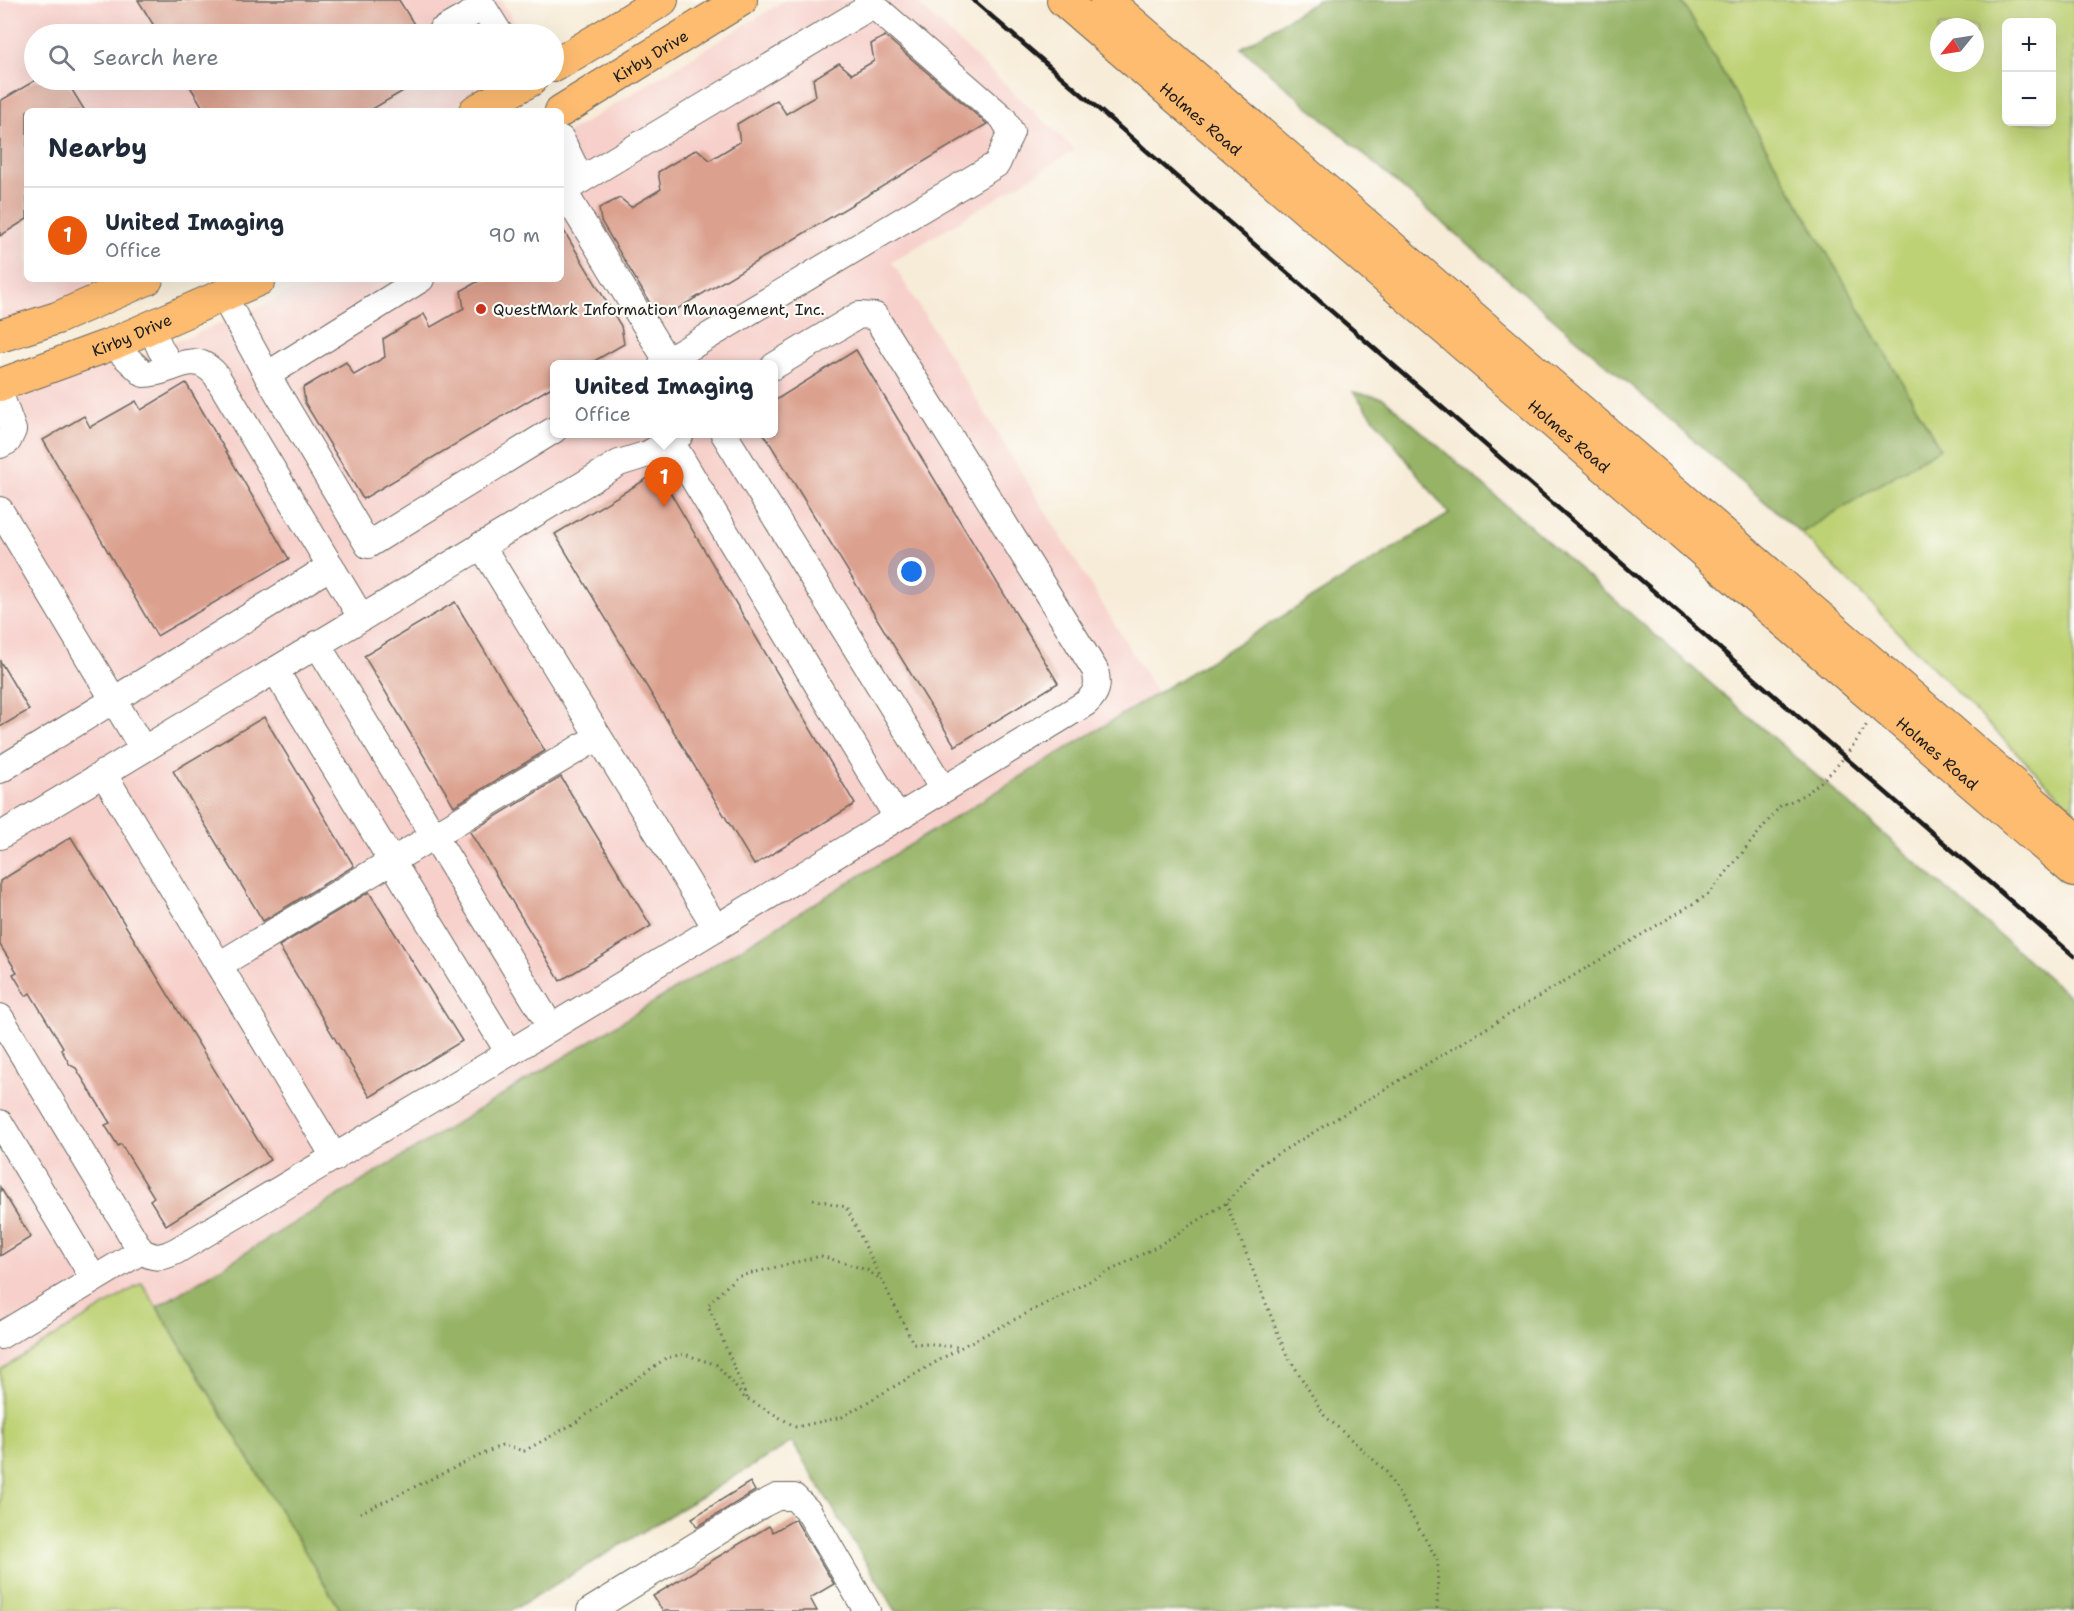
<!DOCTYPE html>
<html lang="en">
<head>
<meta charset="utf-8">
<style>
  body { margin:0; font-family:"Shantell Sans",sans-serif; background:#f2f2f3; color:#1f2937 }
  .controls { position:absolute; right:18px; top:18px; display:grid; overflow:hidden; border-radius:9px; box-shadow:0 6px 24px #0002 }
  .controls button { width:54px; height:54px; display:grid; place-items:center; padding:0; border:0; border-bottom:2px solid #e0e1e3; background:#fff; color:#1f2937; font:30px sans-serif }
  .compass { position:absolute; left:1930px; top:18px; width:54px; height:54px; border-radius:50%; background:#fff; box-shadow:0 6px 24px #0002; rotate:240deg }
  .you { position:absolute; left:912px; top:572px; width:21px; height:21px; margin:-15px; border:4px solid #fff; border-radius:50%; background:#1a73e8; box-shadow:0 0 0 9px #1a73e833 }
  .badge { display:grid; place-items:center; width:39px; height:39px; border-radius:50%; background:#ea580c; color:#fff; font-size:20px; font-weight:700 }
  .pin { position:absolute; translate:-50% -50px; filter:drop-shadow(0 2px 3px #0008) }
  .pin::after { content:''; position:absolute; top:32px; width:21px; height:18px; background:inherit; clip-path:polygon(0 0,100% 0,50% 100%) }
  .popup { position:absolute; left:550px; top:360px; width:228px; height:78px; box-sizing:border-box; display:grid; place-content:center; border-radius:9px; background:#fff; filter:drop-shadow(0 2px 4px #0005); font-size:20px; white-space:nowrap; color:#747a83 }
  .popup b { font-size:22px; color:#1f2937 }
  .popup::after { content:''; position:absolute; left:50%; top:100%; margin-left:-12px; border:12px solid transparent; border-top-color:#fff }
  .list { margin:0; padding:0; list-style:none }
  h2 { display:flex; justify-content:space-between; align-items:center; height:78px; margin:0; padding:0 24px; font-size:26px }
  h2 small { font-size:20px; font-weight:400; color:#747a83 }
  .list li { display:grid; grid-template-columns:39px 1fr auto; gap:18px; align-items:center; box-sizing:border-box; height:96px; padding:0 24px; border-top:2px solid #e0e1e3 }
  .list b { display:block; font-size:22px; white-space:nowrap }
  .list p { margin:0; font-size:20px; white-space:nowrap; color:#747a83 }
  .list em { font-size:20px; font-style:normal; color:#747a83 }
  .icon { flex:none; width:33px; height:33px; fill:none; stroke:currentColor; stroke-width:2; stroke-linecap:round; stroke-linejoin:round }
  .map { position:relative; flex:none; width:2074px; height:1611px; overflow:hidden }
  .search { position:absolute; background:#fff; box-shadow:0 6px 24px #0002; left:24px; top:24px; width:540px; height:66px; display:flex; align-items:center; gap:15px; box-sizing:border-box; padding:0 21px; border-radius:33px; color:#747a83; font-size:22px }
  .panel { position:absolute; background:#fff; box-shadow:0 6px 24px #0002; left:24px; top:108px; width:540px; height:174px; border-radius:9px }
  .map>svg:first-child { display:block }
</style>
</head>
<body>
<div class="map">
<svg width="2074" height="1611" viewBox="0 0 2074 1611">
  <rect width="100%" height="100%" fill="#fdfcf7"/>
  <filter id="ink" filterUnits="userSpaceOnUse"><feTurbulence type="fractalNoise" baseFrequency=".0167" numOctaves="2"/><feDisplacementMap in="SourceGraphic" scale="12" xChannelSelector="R" yChannelSelector="G"/><feConvolveMatrix kernelMatrix="1 2 1 2 8 2 1 2 1" color-interpolation-filters="sRGB"/></filter>
  <filter id="wash" filterUnits="userSpaceOnUse"><feTurbulence type="fractalNoise" baseFrequency=".008" numOctaves="4" result="noise"/><feDisplacementMap in="SourceGraphic" scale="24" xChannelSelector="R" yChannelSelector="G"/><feGaussianBlur stdDeviation="1.35" result="paint"/><feColorMatrix in="noise" values="0 0 0 0 0 0 0 0 0 0 0 0 0 0 0 0 0 1.4 0 .05"/><feComposite in="paint" operator="in"/></filter>
  <g filter="url(#wash)">
    <rect width="100%" height="100%" fill="#f7ecd8"/>
    <!-- built -->
    <g fill="#f7d0cb" fill-rule="evenodd">
      <polygon points="0,0 501,0 522,34 34,34 34,80 502,80 448,111 27,111 27,279 114,279 28,315 0,323"/>
      <path d="M786,0h128l161,150 -183,112 265,431 -1000,614 -15,-24 -142,86v-963l58,-26 83,-24 117,-48 58,-29h245v-142zM554,364h220v70h-220z"/>
    </g>
    <!-- green -->
    <g fill="#bdd174" stroke="#6c7648" stroke-width="1.5" fill-rule="evenodd">
      <path d="M1681,0h393v811l-273,-278 138,-86zM2006,22h46v100h-46zM1939,27h36v36h-36z"/>
      <polygon points="142,1283 341,1611 0,1611 0,1370"/>
    </g>
    <!-- forest -->
    <g fill="#96b366" stroke="#596841" stroke-width="1.5">
      <polygon points="1318,0 1681,0 1940,448 1801,533 1241,48"/>
      <polygon points="1353,392 1383,398 2074,1000 2074,1611 896,1611 792,1442 511,1611 341,1611 157,1307 1449,514"/>
    </g>
    <g id="blocks">
      <!-- building -->
      <g fill="#dba08e">
        <polygon points="138,0 399,0 420,34 159,34"/>
        <polygon points="885,36 987,124 667,315 661,316 654,310 601,221 599,208 620,198 631,207 661,189 658,172 697,149 710,160 740,142 737,124 777,100 786,114 816,96 813,79 839,63 852,74 874,61 871,44"/>
        <polygon points="36,80 66,80 85,111 27,111 27,219 0,236 0,101"/>
        <polygon points="186,80 422,80 369,111 205,111"/>
        <polygon points="561,226 621,326 624,344 589,364 555,364 555,385 363,499 305,403 303,388 346,362 354,375 385,357 383,339 424,314 431,327 464,308 461,291 482,279 561,279"/>
        <polygon points="856,350 1058,683 955,746 764,434 774,434 774,401"/>
        <polygon points="186,383 289,559 157,636 43,440 84,416 90,427 136,401 141,410"/>
        <polygon points="658,472 855,804 754,865 555,534"/>
        <polygon points="455,602 545,751 454,806 364,656"/>
        <polygon points="0,661 29,710 0,727"/>
        <polygon points="264,717 354,866 263,921 173,771"/>
        <polygon points="561,777 651,926 560,981 470,832"/>
        <polygon points="71,837 270,1160 166,1225 150,1200 154,1197 121,1144 118,1146 105,1125 110,1123 76,1068 70,1065 61,1049 63,1047 30,993 26,996 13,974 17,972 0,945 0,881"/>
        <polygon points="369,892 462,1041 370,1097 279,946"/>
        <polygon points="0,1187 31,1237 0,1256"/>
        <polygon points="750,1482 755,1491 697,1527 692,1518"/>
        <polygon points="795,1519 834,1584 810,1598 817,1611 663,1611 653,1596 769,1526 773,1532"/>
      </g>
    </g>
  </g>
  <g filter="url(#ink)">
    <use href="#blocks" fill-opacity="0" stroke="#69655e" stroke-width="1.5"/>
    <g fill="none" stroke-linecap="round" stroke-linejoin="round">
      <!-- minor casing -->
      <g stroke="#69655e" stroke-width="28">
        <g id="minor">
          <polyline points="483,7 500,34"/>
          <polyline points="441,31 483,7 479,0"/>
          <polyline points="561,139 581,180"/>
          <polyline points="563,190 669,364"/>
          <polyline points="561,192 871,6"/>
          <polyline points="224,297 267,375 368,545 554,430"/>
          <polyline points="151,328 161,350 172,367"/>
          <path d="M112,344l32,30c29,0 48,-27 72,1l145,242"/>
          <polyline points="662,364 997,164 1011,132 1003,118 867,0"/>
          <polyline points="267,375 421,279"/>
          <polyline points="0,394 13,430 8,441 0,445"/>
          <polyline points="724,434 943,789"/>
          <polyline points="670,440 897,817"/>
          <polyline points="0,510 143,749"/>
          <path d="M481,545l235,383 370,-225c11,-10 13,-18 9,-33l-220,-354 -16,-1 -85,51"/>
          <polyline points="317,644 551,1027"/>
          <polyline points="0,770 331,566"/>
          <polyline points="103,773 335,1158"/>
          <polyline points="0,836 619,463 648,454 681,434"/>
          <polyline points="219,965 598,737"/>
          <path d="M0,1017l141,234c14,8 21,7 35,0l333,-198 -234,-383"/>
          <polyline points="509,1053 716,928"/>
          <polyline points="0,1123 94,1279"/>
          <polyline points="0,1336 141,1251"/>
          <polyline points="590,1611 763,1504 777,1497 794,1497 809,1512 867,1611"/>
        </g>
      </g>
      <!-- major casing -->
      <g stroke="#69655e" stroke-width="34">
        <g id="major">
          <path id="s1" d="M1063,0l1011,871"/>
          <polyline points="1106,0 2074,837"/>
          <polyline points="554,66 662,0"/>
          <polyline points="475,111 531,80"/>
          <path id="s2" d="M561,111l180,-111"/>
          <polyline points="0,336 57,318 147,279"/>
          <path id="s3" d="M0,385l112,-41 148,-65"/>
        </g>
      </g>
      <!-- path -->
      <g stroke="#69655e" stroke-width="3" stroke-dasharray="1.5 4.5" stroke-linecap="butt">
        <polyline points="813,1199 846,1207 913,1343 958,1347"/>
        <polyline points="1226,1203 1285,1351 1324,1415 1385,1470 1438,1561 1437,1611"/>
        <polyline points="747,1398 708,1305 736,1277 821,1256 867,1270 880,1279"/>
        <path d="M360,1513l142,-68 22,6 51,-28 91,-65 18,-4 33,11 27,32 52,30 46,-10 123,-72 191,-98 70,-44 35,-39 448,-270 72,-89c37,-11 67,-49 86,-81"/>
      </g>
      <!-- minor -->
      <use href="#minor" stroke="#fff" stroke-width="26"/>
      <!-- major -->
      <use href="#major" stroke="#febc70" stroke-width="32"/>
      <!-- rail -->
      <polyline stroke="#1c1c1c" stroke-width="4.5" points="973,0 2074,956"/>
    </g>
  </g>
  <!-- markers -->
  <circle fill="#c8321e" stroke="#fdfcf7" stroke-width="2" cx="481" cy="309" r="6"/>
  <g text-anchor="middle" dominant-baseline="central" stroke-width="4.5" stroke-linejoin="round" paint-order="stroke">
    <!-- street labels -->
    <g font-size="16" fill="#1c1c1c" stroke="#fdfcf7">
      <text stroke="none"><textPath href="#s2" startOffset="105">Kirby Drive</textPath></text>
      <text stroke="none"><textPath href="#s1" startOffset="182">Holmes Road</textPath></text>
      <text stroke="none"><textPath href="#s3" startOffset="141">Kirby Drive</textPath></text>
      <text stroke="none"><textPath href="#s1" startOffset="668">Holmes Road</textPath></text>
      <text stroke="none"><textPath href="#s1" startOffset="1154">Holmes Road</textPath></text>
    </g>
    <!-- poi labels -->
    <g font-size="16" fill="#1c1c1c" stroke="#fdfcf7" text-anchor="start">
      <text x="493" y="309">QuestMark Information Management, Inc.</text>
    </g>
  </g>
</svg>
<div class="controls">
<button>+</button>
<button>−</button>
</div>
<svg class="compass" viewBox="-18 -18 36 36"><path d="M0-13l5 13h-10z" fill="#e53935"/><path d="M0 13l5-13h-10z" fill="#747a83"/></svg>
<div class="you"></div>
<div class="pin badge" style="left:664px;top:507px">1</div>
<div class="popup"><b>United Imaging</b>Office</div>
<div class="search"><svg class="icon" aria-label="search" viewBox="0 0 24 24"><circle cx="10" cy="10" r="6"/><path d="M15 15l6 6"/></svg>Search here</div>
<section class="panel">
<h2>Nearby<small></small></h2>
<ul class="list">
<li><span class="badge">1</span><div><b>United Imaging</b><p>Office</p></div><em>90 m</em></li>
</ul>
</section>
</div>
</body>
</html>
